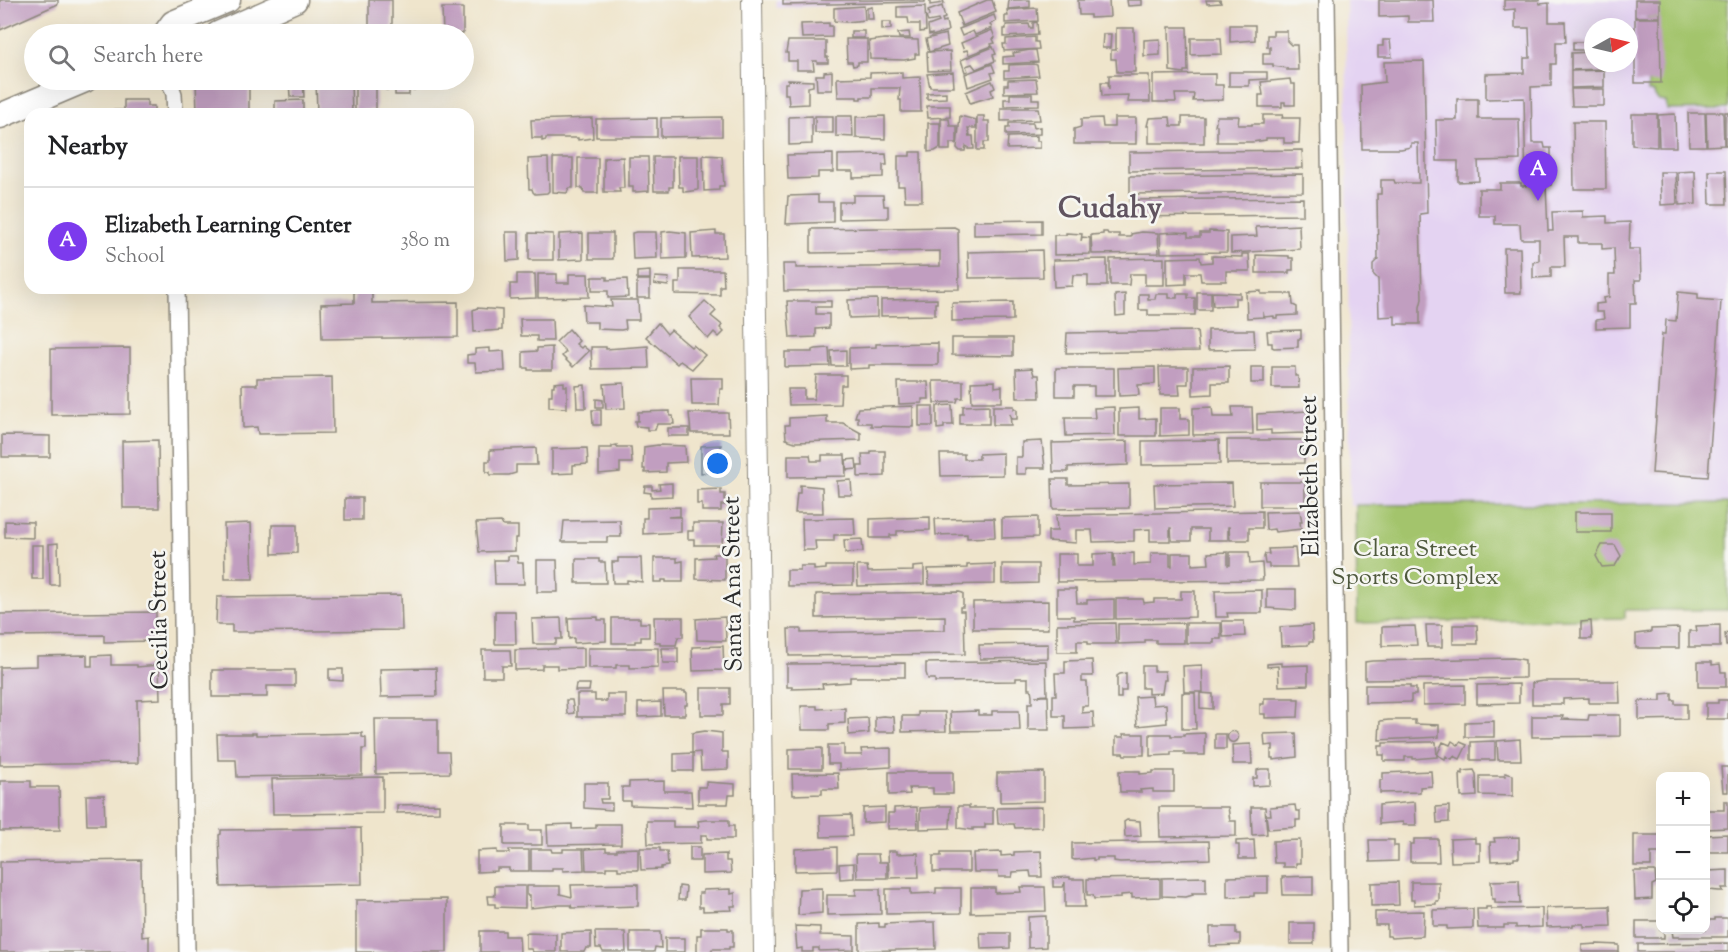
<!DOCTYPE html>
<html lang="en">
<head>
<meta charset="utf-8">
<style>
  body { margin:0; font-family:"Sorts Mill Goudy",serif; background:#f6f6f6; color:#202124 }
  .controls { position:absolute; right:18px; bottom:18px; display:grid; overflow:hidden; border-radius:12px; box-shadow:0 6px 24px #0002 }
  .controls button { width:54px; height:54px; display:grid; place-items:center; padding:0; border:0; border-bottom:2px solid #e0e0e0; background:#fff; color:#202124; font:30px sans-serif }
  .compass { position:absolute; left:1584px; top:18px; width:54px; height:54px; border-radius:50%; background:#fff; box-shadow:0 6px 24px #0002; rotate:82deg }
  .you { position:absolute; left:718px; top:464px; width:21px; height:21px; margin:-15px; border:4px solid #fff; border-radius:50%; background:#1a73e8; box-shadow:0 0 0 9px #1a73e833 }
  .badge { display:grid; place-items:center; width:39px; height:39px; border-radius:50%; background:#7c3aed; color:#fff; font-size:20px; font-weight:700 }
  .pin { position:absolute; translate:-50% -50px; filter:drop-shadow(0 2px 3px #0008) }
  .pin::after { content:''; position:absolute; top:32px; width:21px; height:18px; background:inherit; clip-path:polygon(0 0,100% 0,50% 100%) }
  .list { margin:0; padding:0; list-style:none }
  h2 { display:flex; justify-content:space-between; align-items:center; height:78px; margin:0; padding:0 24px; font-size:26px }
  h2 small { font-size:20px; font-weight:400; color:#757577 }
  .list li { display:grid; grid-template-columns:39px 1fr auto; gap:18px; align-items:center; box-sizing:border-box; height:108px; padding:0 24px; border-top:2px solid #e0e0e0 }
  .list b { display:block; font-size:22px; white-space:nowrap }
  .list p { margin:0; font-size:20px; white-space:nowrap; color:#757577 }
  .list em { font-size:20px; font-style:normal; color:#757577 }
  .icon { flex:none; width:33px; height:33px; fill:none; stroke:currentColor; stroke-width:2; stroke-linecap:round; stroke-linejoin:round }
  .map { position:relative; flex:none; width:1728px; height:952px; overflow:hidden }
  .search { position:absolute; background:#fff; box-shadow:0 6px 24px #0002; left:24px; top:24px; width:450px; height:66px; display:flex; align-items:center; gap:15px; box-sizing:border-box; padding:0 21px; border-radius:33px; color:#757577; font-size:22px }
  .panel { position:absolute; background:#fff; box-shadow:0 6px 24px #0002; left:24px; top:108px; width:450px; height:186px; border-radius:18px }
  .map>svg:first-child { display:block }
</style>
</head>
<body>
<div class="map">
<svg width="1728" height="952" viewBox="0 0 1728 952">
  <rect width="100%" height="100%" fill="#f6f6f2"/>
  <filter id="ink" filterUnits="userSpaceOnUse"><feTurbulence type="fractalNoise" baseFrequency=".0167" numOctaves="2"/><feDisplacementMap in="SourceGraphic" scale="12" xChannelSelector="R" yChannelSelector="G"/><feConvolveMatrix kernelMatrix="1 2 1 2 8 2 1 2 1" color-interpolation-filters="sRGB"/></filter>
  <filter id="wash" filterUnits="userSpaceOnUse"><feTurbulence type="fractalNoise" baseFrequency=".008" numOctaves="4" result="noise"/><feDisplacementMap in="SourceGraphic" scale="24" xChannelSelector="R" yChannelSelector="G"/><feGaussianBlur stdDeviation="1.35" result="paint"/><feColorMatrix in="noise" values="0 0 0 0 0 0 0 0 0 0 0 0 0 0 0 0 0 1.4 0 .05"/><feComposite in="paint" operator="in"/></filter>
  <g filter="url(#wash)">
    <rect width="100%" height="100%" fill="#efe5cc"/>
    <!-- built -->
    <g fill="#e4d3f2" fill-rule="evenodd">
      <polygon points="776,0 927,0 927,2 776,8"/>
      <path d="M1346,0h382v503l-378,3zM1593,27h36v36h-36z"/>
    </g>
    <!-- green -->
    <g fill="#a3c46c" stroke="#67784c" stroke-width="1.5">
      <polygon points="1647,0 1728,0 1728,109 1667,110 1666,102 1659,101 1655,97 1654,92 1648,92"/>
      <polygon points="1728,503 1728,610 1625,610 1625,618 1357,623 1356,505"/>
    </g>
    <g id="blocks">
      <!-- building -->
      <g fill="#c19ec0">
        <polygon points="0,0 58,0 58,4 0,30"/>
        <polygon points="369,0 392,0 392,31 383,31 383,34 375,34 375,31 369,31"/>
        <polygon points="783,0 925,0 925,2 783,5"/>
        <polygon points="930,0 943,0 944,3 930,5"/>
        <polygon points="987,0 992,0 996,12 962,26 957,13"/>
        <polygon points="1009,0 1030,0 1030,7 1008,9"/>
        <polygon points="1078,0 1109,0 1110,17 1090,18 1090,15 1079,15"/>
        <polygon points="1127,0 1142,0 1142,5 1128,6"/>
        <polygon points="1206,0 1220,0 1221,3 1207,4"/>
        <polygon points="1379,0 1433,0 1434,22 1408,22 1408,16 1379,17"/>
        <polygon points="1504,0 1539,0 1540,4 1549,3 1549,22 1565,22 1566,42 1556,42 1556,64 1551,64 1551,86 1531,87 1532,143 1544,143 1545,148 1551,148 1551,185 1546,186 1548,231 1553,231 1552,212 1583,211 1583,217 1607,216 1607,223 1630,222 1629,249 1640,249 1641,280 1635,280 1636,303 1630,303 1630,327 1596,328 1596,320 1604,319 1603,312 1596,312 1596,304 1604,303 1603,298 1609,297 1609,275 1615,275 1614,248 1602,249 1602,243 1578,243 1578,237 1564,237 1565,267 1551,267 1551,277 1533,278 1533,262 1539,261 1539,239 1521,239 1520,224 1495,224 1495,216 1479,216 1479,189 1500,189 1500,183 1521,183 1521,186 1526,186 1524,98 1486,99 1486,74 1524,73 1524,58 1530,58 1529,28 1515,28 1515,9 1504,10"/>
        <rect x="1635" y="0" width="25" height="17"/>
        <polygon points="864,6 865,20 846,22 834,21 834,8"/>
        <polygon points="925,6 926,31 920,32 920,24 909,24 908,18 897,18 897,7"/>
        <polygon points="942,6 945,18 942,19 943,22 946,21 948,31 932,36 932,34 929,35 928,26 939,22 938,20 928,22 926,17 929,16 928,11"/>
        <polygon points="872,7 873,19 867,19 867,8"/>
        <polygon points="442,8 463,8 463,34 443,34"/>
        <polygon points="1037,8 1038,21 1005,23 1005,16 1008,16 1007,10"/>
        <polygon points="994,15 996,21 990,24 992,28 975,35 973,31 962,36 959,29"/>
        <polygon points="1635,18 1660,18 1661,83 1635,83"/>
        <polygon points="882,22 891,22 891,29 882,30"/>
        <polygon points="1037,22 1038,35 1004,37 1004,29 1006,29 1006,25 1029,24 1030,28 1033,28 1033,23"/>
        <polygon points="829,23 829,26 832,26 832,37 802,38 801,24"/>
        <polygon points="1230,25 1255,25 1255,40 1230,42"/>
        <polygon points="1169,27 1187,27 1188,71 1184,71 1184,73 1170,71"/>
        <polygon points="1116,28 1134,28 1135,72 1117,72 1116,59 1111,59 1111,50 1116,50"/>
        <polygon points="992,30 995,38 993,39 995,43 991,44 992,46 969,55 967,50 964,51 961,43"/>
        <rect x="851" y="31" width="13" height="7"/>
        <polygon points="1273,31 1287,31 1287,41 1291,45 1297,45 1298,70 1287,70 1287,68 1273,66 1273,64 1263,64 1263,53 1270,53 1270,47 1267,47 1267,35 1273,35"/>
        <polygon points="909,32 910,38 899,38 898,33"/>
        <polygon points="946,34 948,46 929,52 926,39"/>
        <polygon points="1103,34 1111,34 1110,48 1102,48"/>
        <polygon points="1035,37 1035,42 1038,42 1039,49 1004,51 1003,44 1006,44 1006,39"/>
        <polygon points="1191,38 1221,38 1222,54 1191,55"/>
        <polygon points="846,39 867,39 867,62 858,62 858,65 853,66 852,62 847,62"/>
        <polygon points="885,39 918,40 919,54 915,54 915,58 904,60 870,59 869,41"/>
        <polygon points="1160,39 1160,55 1144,56 1144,40"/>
        <polygon points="1383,40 1390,40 1392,57 1378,57 1378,46 1383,46"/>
        <polygon points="788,41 826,41 826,57 828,57 828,63 817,63 817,61 813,61 814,70 797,70 797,61 788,61 788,53 786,53"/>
        <rect x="1573" y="42" width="20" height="8"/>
        <polygon points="993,47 996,54 993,55 995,61 976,69 972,64 966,66 968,71 965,72 961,60"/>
        <polygon points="1030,50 1036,50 1038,62 1003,64 1003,57 1014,56 1013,53"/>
        <polygon points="950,51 951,70 928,71 927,52"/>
        <polygon points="1593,52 1593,63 1604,63 1604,69 1571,70 1571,53"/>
        <polygon points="1424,61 1427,213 1420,214 1422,299 1420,307 1420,324 1395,324 1395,316 1379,317 1378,279 1373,274 1373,264 1378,259 1377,194 1381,194 1381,180 1394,180 1395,183 1419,183 1418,143 1411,143 1411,147 1401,149 1362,149 1361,85 1385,82 1384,62"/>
        <polygon points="992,64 995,72 991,73 993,78 968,87 965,74"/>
        <polygon points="1034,64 1037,65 1039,76 1004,78 1004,71 1009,71 1009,65"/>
        <polygon points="1604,70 1604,87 1571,88 1571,71"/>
        <polygon points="832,71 832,90 817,90 816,75 824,75 824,72"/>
        <polygon points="902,72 902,78 920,77 921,112 901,112 901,100 899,100 900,88 872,88 872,97 861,97 861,99 857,99 857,97 838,97 837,78 870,77 870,73"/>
        <polygon points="953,72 954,87 930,87 927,74"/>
        <polygon points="1229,72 1267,72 1267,79 1249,80 1249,86 1229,86"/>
        <polygon points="1215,74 1215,85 1223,85 1223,100 1193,101 1194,94 1175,94 1176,102 1153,102 1153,75"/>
        <polygon points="1109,75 1149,75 1150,102 1127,102 1128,95 1102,96 1101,82 1108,82 1109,89"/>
        <polygon points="1036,79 1038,92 1004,93 1004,85 1008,85 1008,80"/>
        <polygon points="1290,79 1291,84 1295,84 1295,105 1285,105 1285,102 1282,102 1282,107 1259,107 1259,95 1263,95 1261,82"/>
        <polygon points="196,80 249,80 249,114 197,114"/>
        <polygon points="289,80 303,80 304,97 290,97"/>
        <polygon points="316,80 351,80 352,114 317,114"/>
        <polygon points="355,80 374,80 374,82 376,83 376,110 355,111"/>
        <polygon points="386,80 413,80 414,90 409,90 409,95 395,95 395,90 386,90"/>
        <polygon points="788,80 813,81 813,86 808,87 808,104 789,105 788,94 785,94 785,83 788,83"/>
        <polygon points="992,81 995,88 991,90 993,96 970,103 966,92"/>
        <polygon points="1571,89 1604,89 1604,106 1572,106"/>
        <polygon points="946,92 946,98 927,99 927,93"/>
        <polygon points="1010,94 1032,94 1032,99 1039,99 1039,105 1004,106 1004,99 1010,99"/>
        <polygon points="1457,99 1478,99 1478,119 1519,119 1520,160 1478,161 1479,181 1458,182 1458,161 1437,161 1436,120 1457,120"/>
        <polygon points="124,100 147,100 147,106 154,106 154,114 99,114 99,111 124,110"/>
        <polygon points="303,100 303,114 275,114 275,101"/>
        <polygon points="927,106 950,106 950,117 928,118"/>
        <polygon points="1001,108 1038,108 1040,120 1001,121"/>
        <polygon points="1706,112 1723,112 1724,145 1707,146"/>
        <rect x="1725" y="112" width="3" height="33"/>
        <polygon points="1688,113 1705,113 1706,146 1689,146"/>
        <polygon points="1632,114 1657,114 1657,147 1632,145"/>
        <polygon points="1675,114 1676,147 1659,147 1658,115"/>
        <polygon points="1263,115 1283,115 1282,118 1300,118 1299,143 1284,143 1284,138 1266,138 1266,140 1252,142 1217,142 1217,125 1215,125 1217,116 1239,116 1238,125 1252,125 1252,124 1263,124"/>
        <polygon points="812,116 812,144 789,145 789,117"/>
        <rect x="815" y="116" width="18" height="17"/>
        <polygon points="836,116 852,116 853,137 836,136"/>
        <polygon points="885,116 885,139 856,138 856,117"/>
        <polygon points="960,116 976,120 976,128 968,128 970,135 968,136 973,136 974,149 968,149 968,147 966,146 965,151 960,151 957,148"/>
        <polygon points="977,116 984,116 984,121 989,121 989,142 984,142 984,150 977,150"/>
        <polygon points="722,117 722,136 661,137 661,118"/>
        <polygon points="1170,117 1171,126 1182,126 1182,117 1204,117 1204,143 1149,143 1149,126 1147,126 1149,118"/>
        <polygon points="592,118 593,138 578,140 578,138 546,138 546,140 542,141 542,138 532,138 531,120"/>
        <polygon points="657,118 657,137 596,137 596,119"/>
        <polygon points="1102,118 1103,127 1114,127 1114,118 1136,118 1136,144 1074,144 1074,129 1081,127 1081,119"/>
        <polygon points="941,119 949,119 950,126 957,126 957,143 950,143 950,150 941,150"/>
        <polygon points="1573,122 1605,122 1606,189 1574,189"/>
        <polygon points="928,123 940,123 940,148 935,151 928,152"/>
        <polygon points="1009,123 1033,123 1034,128 1040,127 1040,134 1006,135 1006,128 1009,128"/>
        <polygon points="1037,136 1037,141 1040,141 1040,148 1007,149 1008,137"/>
        <polygon points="1302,150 1303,168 1129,171 1129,152"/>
        <polygon points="910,152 921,152 922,201 905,201 904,186 898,186 898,156 910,156"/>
        <polygon points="833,154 833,172 818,172 818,178 788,179 787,155"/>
        <polygon points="886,154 887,165 883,165 883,177 853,178 853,171 838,171 838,155"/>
        <polygon points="703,155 722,156 724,186 719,186 719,190 704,191"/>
        <polygon points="678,156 698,156 698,190 685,192 683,191 683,187 679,187"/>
        <polygon points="623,157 624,188 619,188 620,192 604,192 604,158"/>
        <polygon points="629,157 648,157 649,191 635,192 633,192 633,187 629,187"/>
        <polygon points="653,157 673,157 673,187 669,187 669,191 654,191"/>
        <polygon points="548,158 549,191 547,193 535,194 533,192 532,189 529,189 528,159"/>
        <polygon points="553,158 573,158 573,188 569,188 567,193 553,192"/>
        <polygon points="578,158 598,158 598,193 584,193 583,188 578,188"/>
        <polygon points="1695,171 1696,204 1679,205 1678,172"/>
        <polygon points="1709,171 1726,171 1727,204 1710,204"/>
        <polygon points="1660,172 1676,172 1677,204 1661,205"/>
        <polygon points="1303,174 1303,192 1130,194 1130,176"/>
        <polygon points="818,195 818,202 833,202 833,222 786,224 788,196"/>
        <polygon points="853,195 883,195 884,206 888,206 888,218 839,219 839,202 853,202"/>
        <polygon points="1303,198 1303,215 1130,217 1130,200"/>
        <polygon points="1042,220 1042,234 974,235 974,221"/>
        <polygon points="1299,225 1300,249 1231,253 1231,237 1257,236 1256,227"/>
        <polygon points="954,227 958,229 959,289 784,291 783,264 796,264 796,268 940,266 940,251 811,253 811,229"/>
        <polygon points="670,231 686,233 686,258 662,259 662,232"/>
        <polygon points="716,231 716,234 724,234 725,257 692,258 691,233"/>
        <polygon points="1209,231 1227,232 1227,252 1161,253 1160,233 1177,232 1188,233 1188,237 1200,237 1200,233 1209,233"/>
        <polygon points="506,232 519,232 519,260 507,261"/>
        <polygon points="636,232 656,232 657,258 633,259 632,233"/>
        <polygon points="1103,232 1107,232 1108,234 1119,234 1119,237 1131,237 1131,234 1142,232 1158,233 1159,253 1092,254 1091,235 1103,234"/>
        <polygon points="529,233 553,234 553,260 529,260"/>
        <polygon points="583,233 583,259 559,260 559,234"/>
        <rect x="589" y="233" width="24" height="26"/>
        <polygon points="1066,233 1082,234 1081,241 1082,237 1090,238 1090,254 1054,255 1054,235 1066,235"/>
        <polygon points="1504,248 1520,248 1521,293 1505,293"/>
        <polygon points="1042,250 1043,277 969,278 968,252"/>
        <polygon points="1242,254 1249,254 1250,271 1226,271 1226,281 1201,281 1200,273 1186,273 1186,284 1167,285 1167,258 1200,257 1201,263 1212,262 1212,256 1242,257"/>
        <polygon points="1256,255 1289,256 1289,258 1293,258 1293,270 1289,270 1289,273 1256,273"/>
        <polygon points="1164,258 1164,285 1145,285 1145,274 1130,274 1129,285 1110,285 1110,259"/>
        <polygon points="1107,259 1107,286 1088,286 1088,275 1073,275 1072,286 1054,287 1053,260"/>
        <polygon points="680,270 723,270 724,286 720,286 720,295 675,294 675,283 680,283"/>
        <polygon points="650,271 650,279 637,279 637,272"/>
        <polygon points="517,274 535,274 536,298 510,299 510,284 517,284"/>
        <polygon points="538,274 557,274 557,283 569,283 569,274 588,274 589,297 538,298"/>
        <polygon points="592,277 607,277 607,280 627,279 628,297 608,298 608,291 592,291"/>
        <polygon points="655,277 669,278 668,286 654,284"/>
        <rect x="637" y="280" width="13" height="18"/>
        <polygon points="354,288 372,288 372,303 458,302 458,337 322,339 321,304 354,303"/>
        <polygon points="1261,291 1261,294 1292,294 1293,305 1297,307 1297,315 1277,316 1277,318 1274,318 1274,316 1264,317 1263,312 1263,317 1247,318 1246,292"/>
        <rect x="1197" y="292" width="14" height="18"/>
        <polygon points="1212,292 1240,293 1240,298 1235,298 1235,305 1213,306"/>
        <polygon points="1678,292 1698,294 1698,299 1721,301 1708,477 1652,473 1662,334 1665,334 1666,320 1676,321"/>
        <polygon points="1125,294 1125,315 1116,316 1115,295"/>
        <polygon points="1139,294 1148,294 1148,299 1155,299 1156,294 1169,294 1169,298 1177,298 1177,294 1188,294 1188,298 1195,298 1195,315 1148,315 1148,310 1139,310"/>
        <polygon points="877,299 877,317 849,318 848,300"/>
        <polygon points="937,299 937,303 935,303 935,315 881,316 881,300"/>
        <polygon points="611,300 638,300 639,320 625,320 626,329 621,330 597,329 597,322 584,322 583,305 612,307"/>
        <polygon points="705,301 716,311 711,316 722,325 720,328 724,332 719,337 714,332 708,339 689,317"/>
        <polygon points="787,301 831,301 831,307 816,307 816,314 829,314 829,328 816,329 816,337 790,338"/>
        <polygon points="1013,302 1013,320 952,321 952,303"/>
        <polygon points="477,308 502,310 502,330 474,332 473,310"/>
        <polygon points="520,319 552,319 553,341 537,341 537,336 521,336"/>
        <polygon points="658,323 667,334 671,330 691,347 693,345 705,355 692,369 680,361 677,364 646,337"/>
        <polygon points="569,329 579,341 576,344 581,348 583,346 589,351 573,367 562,356 566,352 556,342"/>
        <polygon points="1208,330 1254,330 1255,349 1208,350"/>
        <polygon points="1301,330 1301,339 1298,339 1298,347 1274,348 1272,347 1272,343 1268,343 1267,331"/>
        <polygon points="1197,331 1199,351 1066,353 1067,333"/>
        <polygon points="952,338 1013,338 1013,356 952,355"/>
        <polygon points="938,343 938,365 869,365 869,368 849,369 849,348 876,347 876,344"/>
        <polygon points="648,346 649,368 592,369 591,347 606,347 606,349"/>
        <polygon points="552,347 552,370 528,370 528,368 523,368 523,352 537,351 537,348"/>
        <polygon points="130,348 130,414 51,415 51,349"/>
        <polygon points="490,348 490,352 504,351 505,371 476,372 475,363 467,363 467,355 475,354 475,349"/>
        <polygon points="829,348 830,366 785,367 785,352 812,352 812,350 816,349"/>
        <polygon points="846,350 846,366 832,366 831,351"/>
        <polygon points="1229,366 1229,383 1212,383 1212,394 1193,395 1193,367"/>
        <polygon points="1155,367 1155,384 1138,385 1139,395 1119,396 1118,368"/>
        <polygon points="1159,367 1188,367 1188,384 1179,384 1180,395 1160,395"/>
        <rect x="1251" y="367" width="13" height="16"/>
        <polygon points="1272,367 1295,367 1295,376 1298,376 1299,388 1272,388"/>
        <polygon points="1032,368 1034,375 1039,375 1040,398 1017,398 1016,369"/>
        <polygon points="1056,368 1114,368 1114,396 1094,396 1094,386 1074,386 1074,396 1056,396"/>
        <polygon points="816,375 846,375 846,385 841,385 840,404 789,405 788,389 804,389 804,399 814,399"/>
        <polygon points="332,377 333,433 258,434 257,427 243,428 242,385 257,385 257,378"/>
        <polygon points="691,378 723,378 723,389 720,389 719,405 692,405"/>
        <polygon points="933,381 963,381 963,398 958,398 957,402 934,403"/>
        <polygon points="995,381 995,387 1002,386 1002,402 972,402 971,382"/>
        <polygon points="564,382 564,386 567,386 567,408 549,407 549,395 552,395 552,386 554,386 554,383"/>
        <polygon points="898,382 928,382 929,399 922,399 922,403 899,404"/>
        <polygon points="624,383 625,408 606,409 604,384"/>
        <polygon points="585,385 586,408 577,408 576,386"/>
        <polygon points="596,399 603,400 603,407 596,407"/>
        <polygon points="952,405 953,425 944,425 944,428 937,429 937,406"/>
        <polygon points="989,405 989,424 960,424 960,414 963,414 963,406"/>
        <polygon points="913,406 913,427 871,426 871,423 858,423 858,417 855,417 858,408"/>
        <rect x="919" y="406" width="14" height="20"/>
        <polygon points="993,406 1014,406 1014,409 1017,409 1017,419 1012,419 1010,414 1011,425 993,425"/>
        <polygon points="1114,407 1115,435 1066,436 1065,418 1095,418 1094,408"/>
        <polygon points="1212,407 1213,417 1233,417 1232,407 1252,407 1253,434 1193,435 1193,408"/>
        <polygon points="1139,408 1139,419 1156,418 1156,436 1119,436 1119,409"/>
        <polygon points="1160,408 1180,408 1180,419 1189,419 1189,435 1160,436"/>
        <polygon points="592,410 601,410 601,425 593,425"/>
        <polygon points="670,411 670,416 673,416 674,424 657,424 655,430 647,430 647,427 636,426 635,421 638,421 638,412"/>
        <polygon points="1307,411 1307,433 1271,434 1271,430 1257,431 1257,414"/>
        <polygon points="689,413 728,413 729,433 691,433"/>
        <polygon points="827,416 827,423 843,423 861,433 861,440 795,442 786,439 785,425 789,425 789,418"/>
        <rect x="668" y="428" width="21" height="8"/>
        <polygon points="2,435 50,436 50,457 2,457"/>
        <polygon points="158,440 159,508 123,508 122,441"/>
        <polygon points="1219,440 1220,464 1142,465 1142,441"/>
        <polygon points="1227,440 1304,440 1304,463 1227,464"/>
        <polygon points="1042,441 1045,468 1026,468 1026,474 1016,474 1016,457 1022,457 1022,442"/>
        <polygon points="1128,441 1128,465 1068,467 1068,472 1053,472 1052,443"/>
        <polygon points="617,445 617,447 631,447 632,463 620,463 620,472 599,474 599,448 612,448 612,446"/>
        <polygon points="658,445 685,446 686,462 666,463 666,472 645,473 645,469 643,469 644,447"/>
        <polygon points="721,445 721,471 701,473 701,446"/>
        <polygon points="536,448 537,465 516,465 516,473 509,475 490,475 490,472 486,472 486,461 490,461 490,450"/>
        <polygon points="587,448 588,464 573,465 573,473 552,474 552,449"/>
        <polygon points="871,451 885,451 885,476 858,477 858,466 863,466 862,454 871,454"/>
        <polygon points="1003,453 1003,475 941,476 940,454 964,454 964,459 979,459 979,454"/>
        <polygon points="788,455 810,455 811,461 822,461 822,455 845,455 846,476 788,477"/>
        <polygon points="856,459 857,469 847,470 846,460"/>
        <polygon points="1052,479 1068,479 1068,485 1129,484 1129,508 1053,509"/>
        <polygon points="851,480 852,495 838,495 837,481"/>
        <rect x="1260" y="482" width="45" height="24"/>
        <polygon points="672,483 672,496 651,497 651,493 644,492 645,486 652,486 652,490 660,489 659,484"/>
        <polygon points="1232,483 1233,506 1155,508 1154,484"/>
        <polygon points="800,485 822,487 823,513 795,513 797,493 800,493"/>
        <polygon points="721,489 721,494 725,494 725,505 721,505 721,511 702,511 702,504 697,504 697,490"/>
        <rect x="345" y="498" width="17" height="22"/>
        <polygon points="680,507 680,516 668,517 681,517 681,532 643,534 643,518 647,518 647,508"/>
        <polygon points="1262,511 1262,528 1249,528 1249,540 1230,540 1229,527 1228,527 1228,540 1208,540 1208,529 1191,529 1191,541 1172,541 1171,528 1170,528 1170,541 1150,541 1150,529 1134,530 1134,541 1093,542 1092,530 1076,530 1076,543 1048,541 1048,531 1057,531 1056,515"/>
        <polygon points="1300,511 1302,522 1300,522 1301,529 1275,532 1274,529 1266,530 1265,512"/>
        <rect x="1575" y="512" width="36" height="20"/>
        <polygon points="930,517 930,530 897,531 897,535 890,535 890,538 870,538 870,519"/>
        <polygon points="1038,517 1038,537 1002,538 1002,518"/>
        <polygon points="854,518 855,535 834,535 834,541 815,541 816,550 803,550 802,519"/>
        <polygon points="994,518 995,537 967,538 967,534 936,535 935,519"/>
        <polygon points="620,520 621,537 607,537 607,542 562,542 564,521"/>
        <polygon points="5,521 33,522 33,538 5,537"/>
        <polygon points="501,522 503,526 518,526 518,538 515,538 515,551 479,552 476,523"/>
        <polygon points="251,523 253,579 225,579 224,524"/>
        <polygon points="693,523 723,523 722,545 694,545 694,539 688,539 688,531 693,531"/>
        <polygon points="272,525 297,525 297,553 272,554"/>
        <polygon points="862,539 863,552 845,553 844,540"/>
        <polygon points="58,543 59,585 50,585 49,544"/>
        <rect x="32" y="545" width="11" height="34"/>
        <polygon points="1602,545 1615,545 1621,556 1615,566 1602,567 1596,556"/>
        <polygon points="1295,548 1297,567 1269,567 1269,564 1265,564 1264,557 1265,554 1269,554 1268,549"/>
        <polygon points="1228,552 1228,565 1230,565 1230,552 1249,552 1250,564 1262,563 1263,580 1057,582 1057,554 1077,554 1077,566 1093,566 1093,554 1113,553 1113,567 1115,567 1114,554 1134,553 1134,565 1151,564 1151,553 1170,553 1170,566 1172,566 1172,553 1192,553 1192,565 1209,564 1208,553"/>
        <polygon points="713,554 723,554 725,557 725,580 696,579 696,558 714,557"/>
        <polygon points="508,556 517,556 518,563 523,563 524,584 495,584 494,560 508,560"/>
        <polygon points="618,558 641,558 642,582 627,580 627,583 613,583 612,562 618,562"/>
        <polygon points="654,558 677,558 677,562 683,561 683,582 666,582 666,580 662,580 662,582 654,582"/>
        <polygon points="576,559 599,559 599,562 605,562 606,583 576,583"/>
        <polygon points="537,560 557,560 558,592 537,592"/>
        <polygon points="995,564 995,584 929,585 928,569 967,568 967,565"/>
        <polygon points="1002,564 1038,564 1038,583 1002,584"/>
        <polygon points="800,566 814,566 814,570 826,569 826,566 853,566 853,585 787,586 787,570 800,570"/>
        <polygon points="857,566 867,566 868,572 913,571 913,567 924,566 924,584 858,586"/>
        <polygon points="1057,589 1076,589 1077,603 1087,603 1087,600 1114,599 1114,619 1074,620 1074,616 1057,616"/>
        <polygon points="1267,589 1296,589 1296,610 1267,608"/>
        <polygon points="1262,590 1262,613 1227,613 1228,617 1216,617 1215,591"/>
        <polygon points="1181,591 1195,591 1195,617 1116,619 1116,599 1143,599 1144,603 1154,602 1154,599 1181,599"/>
        <polygon points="959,592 963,593 963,607 960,607 960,611 964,611 965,654 789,656 788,629 801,629 801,633 945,630 945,616 816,618 816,594"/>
        <polygon points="401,595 402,630 232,632 232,625 218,625 216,623 217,597"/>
        <polygon points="1048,601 1048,629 973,629 973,602"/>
        <polygon points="495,611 515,611 516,644 495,644"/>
        <polygon points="156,612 156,641 104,642 104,635 0,636 0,614"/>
        <polygon points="598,617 598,620 606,620 606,641 574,643 574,638 569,639 568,618"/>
        <polygon points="654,617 683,617 683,637 678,637 676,645 660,645 660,642 655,642"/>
        <polygon points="725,617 726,641 697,640 696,619"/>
        <polygon points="561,618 562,639 556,639 556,644 533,644 532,619"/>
        <polygon points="612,618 640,618 640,623 649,623 649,637 641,637 641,641 635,641 635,643 612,643"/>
        <polygon points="1222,621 1244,621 1245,636 1223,637"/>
        <polygon points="1591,621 1592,639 1581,639 1581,622"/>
        <polygon points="1115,623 1116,644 1088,644 1088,641 1077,641 1077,652 1057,652 1057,624"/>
        <polygon points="1184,623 1184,643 1156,643 1156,640 1145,640 1145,643 1118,644 1118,624"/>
        <polygon points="1186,623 1221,623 1221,639 1214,639 1214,643 1186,643"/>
        <polygon points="1312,625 1313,642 1309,642 1308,645 1281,646 1280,627"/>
        <polygon points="1426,625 1442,625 1442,647 1427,647"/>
        <polygon points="1453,625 1477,625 1478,644 1453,644"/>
        <polygon points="1720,625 1720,647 1689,647 1689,631 1697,631 1696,626"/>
        <polygon points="1415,626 1417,645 1382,646 1382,627"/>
        <polygon points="1679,628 1679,648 1636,648 1636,634 1651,632 1651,629"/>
        <polygon points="1728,632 1728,646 1726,646 1725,633"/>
        <polygon points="1048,644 1048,658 980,659 979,645"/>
        <polygon points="723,646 724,670 693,671 692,647"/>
        <polygon points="584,648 584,668 557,669 557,665 542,665 542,669 515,670 515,650"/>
        <polygon points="588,648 658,648 658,667 630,668 630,665 616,665 616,668 588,668"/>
        <polygon points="662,648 678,648 678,663 663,663"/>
        <polygon points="482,650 510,650 511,666 502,666 502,677 483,677"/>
        <polygon points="87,655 87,666 92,666 92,656 111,655 111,665 137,665 137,667 159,665 160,699 137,700 138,763 0,765 0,667 37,666 37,656"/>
        <polygon points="1513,658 1525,660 1525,678 1365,680 1365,662 1372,661"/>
        <polygon points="1092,660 1093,676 1082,676 1082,682 1087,682 1088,706 1082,706 1082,713 1093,712 1094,728 1065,729 1065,716 1053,716 1053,695 1056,695 1055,673 1065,673 1065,661"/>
        <polygon points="1046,661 1047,695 1035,696 1048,696 1049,730 1028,730 1028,703 1032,703 1032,695 1031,689 1028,689 1028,678 1016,678 1016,681 935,682 935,679 928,679 926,673 926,663"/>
        <polygon points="1698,662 1712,662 1712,665 1720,664 1721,672 1726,672 1726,687 1698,687"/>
        <polygon points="905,663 905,677 850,677 850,682 822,684 823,688 792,689 792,687 787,687 787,664"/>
        <polygon points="1281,663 1281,666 1308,665 1308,685 1279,686 1278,666 1267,667 1267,664"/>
        <polygon points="1202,665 1203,692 1184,692 1183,666"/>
        <polygon points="1142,666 1154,666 1154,671 1165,671 1166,680 1164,680 1162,693 1148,694 1148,688 1142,688"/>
        <polygon points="436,668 437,696 381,697 380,669"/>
        <polygon points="329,669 343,669 343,681 329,680"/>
        <polygon points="212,670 295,670 295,686 267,686 267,697 212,697"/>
        <polygon points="1126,673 1126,691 1121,691 1121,698 1117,698 1117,676 1120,674"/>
        <polygon points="1543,681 1619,681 1620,703 1589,703 1589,698 1563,699 1563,704 1532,704 1532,683"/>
        <polygon points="576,684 590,684 589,691 575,691"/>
        <polygon points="1519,684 1519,703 1477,704 1477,685"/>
        <polygon points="1365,685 1410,685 1410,688 1416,688 1416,695 1411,695 1411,702 1365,703"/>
        <polygon points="1465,685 1465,704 1423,705 1423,686"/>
        <polygon points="701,688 730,688 730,704 723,704 723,715 701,715"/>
        <polygon points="663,691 685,691 685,693 687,693 687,705 685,705 685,715 664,715"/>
        <polygon points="1182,693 1195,693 1196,729 1182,729"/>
        <polygon points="1200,693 1213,694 1213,709 1200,708"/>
        <polygon points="1672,693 1672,700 1675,700 1675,704 1687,704 1687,719 1639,720 1639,701 1661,701 1661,694"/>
        <polygon points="577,694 595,694 595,701 607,701 607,694 626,694 626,717 577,717"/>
        <polygon points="1152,696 1153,705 1166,704 1167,723 1137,726 1135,697"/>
        <polygon points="1264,698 1294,698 1294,699 1299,699 1298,717 1265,718 1265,714 1260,714 1260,704 1264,704"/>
        <polygon points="566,700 572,700 574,713 567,714"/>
        <polygon points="1718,700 1728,700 1728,719 1706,719 1706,703 1718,703"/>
        <polygon points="661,702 661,716 638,717 638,703"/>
        <polygon points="801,706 817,706 817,709 845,708 845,723 829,724 829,730 802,730"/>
        <polygon points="978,711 978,715 992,715 992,711 1019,711 1020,730 951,731 950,712"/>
        <polygon points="918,712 945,712 946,731 902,732 902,716 918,716"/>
        <polygon points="1589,715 1620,715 1620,736 1532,737 1532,716 1563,716 1562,719 1588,720"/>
        <polygon points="883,716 894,717 895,732 875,732 875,717"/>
        <polygon points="868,718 869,733 849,735 848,719"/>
        <polygon points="375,719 438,719 438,752 449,752 450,773 376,774"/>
        <polygon points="1389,720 1415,720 1415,724 1439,725 1439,737 1379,740 1380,721"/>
        <polygon points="1494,721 1494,737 1465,737 1465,722"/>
        <polygon points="705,731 722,733 722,752 728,752 728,769 701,770 700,752 692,753 692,733"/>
        <circle cx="1233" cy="737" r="5.5"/>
        <polygon points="252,733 256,733 256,735 362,733 362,737 366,738 366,749 362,749 362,775 237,777 236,760 218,760 217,734 252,734"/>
        <polygon points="1205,733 1205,755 1184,755 1184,752 1171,752 1171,755 1150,756 1150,734 1171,734 1171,736 1184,736 1184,734"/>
        <polygon points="1296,733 1297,757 1273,760 1273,758 1271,758 1271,750 1273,750 1273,745 1265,746 1264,734"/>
        <polygon points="1123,734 1144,734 1144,755 1124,755 1123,753 1116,753 1116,737 1124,737"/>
        <rect x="1215" y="734" width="11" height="15"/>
        <polygon points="1520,739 1521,760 1498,760 1497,741"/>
        <polygon points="1452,741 1458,745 1460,742 1467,745 1460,759 1454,756 1452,759 1446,756 1445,759 1437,755 1443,742 1450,745"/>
        <polygon points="1495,741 1495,760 1471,760 1471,742"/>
        <polygon points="1427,742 1436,742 1437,757 1413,759 1413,757 1405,757 1405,761 1384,761 1384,755 1379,755 1379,746 1383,746 1383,743"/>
        <polygon points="1251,744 1252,764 1233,764 1232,745"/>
        <polygon points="828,745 844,745 844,755 862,755 861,749 891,748 891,767 839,770 839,764 828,764"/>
        <polygon points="822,748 822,769 789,769 789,749"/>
        <polygon points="693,753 693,771 674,771 674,754"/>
        <polygon points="1721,767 1728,767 1728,792 1723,792"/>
        <polygon points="1261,769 1270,769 1270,785 1253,786 1253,778 1257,778 1257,770"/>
        <polygon points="1474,770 1476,774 1477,796 1461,797 1460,773 1463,774 1463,771"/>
        <polygon points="1119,771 1140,771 1140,774 1153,773 1153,771 1174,771 1174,792 1153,792 1153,789 1140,790 1141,792 1120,792"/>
        <polygon points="1431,771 1432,786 1420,787 1420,792 1380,793 1380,780 1383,780 1383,773"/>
        <polygon points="889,772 953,772 953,794 933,794 933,788 909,788 910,794 889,795"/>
        <polygon points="1044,772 1044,801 1000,802 1000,789 997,789 997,773"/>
        <polygon points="838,773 839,789 822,789 822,794 793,795 792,774"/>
        <polygon points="1505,773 1513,775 1513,796 1480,795 1480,776 1505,776"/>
        <polygon points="383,777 383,813 273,814 272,779"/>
        <polygon points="0,781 31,781 31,787 59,787 60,830 0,831"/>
        <polygon points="664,781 664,791 691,791 692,807 630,805 630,801 622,801 622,787 629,787 629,782"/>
        <polygon points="706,782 735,784 735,795 729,795 728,804 698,804 698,787 706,787"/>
        <polygon points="584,783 608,783 608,799 600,799 601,803 612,803 612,810 584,808"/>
        <polygon points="86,795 104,795 105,825 87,825"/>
        <polygon points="1724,801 1728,801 1728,828 1706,829 1706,810 1724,810"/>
        <polygon points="1415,802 1416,825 1403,825 1403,822 1379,824 1379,805"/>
        <polygon points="439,804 439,812 397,813 397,805"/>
        <polygon points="1295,805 1296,811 1300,811 1300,820 1296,820 1296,827 1268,829 1266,815 1271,815 1270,807"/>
        <polygon points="937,806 951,806 950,828 920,829 920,808 937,807"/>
        <polygon points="958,806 969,806 969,808 993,808 993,824 985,824 985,828 973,828 973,830 958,828"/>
        <polygon points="1449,806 1449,822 1437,823 1436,807"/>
        <polygon points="885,807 885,822 863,823 863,808"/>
        <polygon points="917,807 918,828 888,829 888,813 894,813 894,808"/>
        <polygon points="1042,807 1042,827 1015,828 1014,824 998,824 997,808"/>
        <polygon points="1159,807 1228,807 1230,821 1236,821 1236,836 1160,837"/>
        <polygon points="1251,807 1265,807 1267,834 1252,835"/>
        <polygon points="851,815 852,836 821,837 820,816"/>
        <polygon points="706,820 729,820 729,826 734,826 734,839 707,839 707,835 701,835 701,843 648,844 647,821 673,821 673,827 699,827 698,821"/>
        <polygon points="1127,820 1140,821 1141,836 1125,837 1124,822"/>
        <polygon points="572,824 572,829 596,828 596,824 621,824 621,844 548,845 547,825"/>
        <polygon points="504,825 529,825 529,830 542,830 542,845 504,845"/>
        <polygon points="361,828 362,884 221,887 219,835 221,834 221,830"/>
        <polygon points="1728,834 1728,852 1706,852 1706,835"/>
        <polygon points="1634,835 1660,835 1660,853 1651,853 1651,866 1634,866"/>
        <polygon points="1519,837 1519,858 1514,858 1514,860 1491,861 1490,842 1495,842 1494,838"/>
        <polygon points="1475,838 1475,843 1480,843 1480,861 1451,862 1450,839"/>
        <polygon points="1414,839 1438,839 1439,862 1410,862 1410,844 1414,844"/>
        <polygon points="1254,840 1255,859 1239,859 1239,845 1236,845 1236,841"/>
        <polygon points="1300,840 1300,863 1296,863 1296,867 1283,867 1283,863 1274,863 1273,841"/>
        <polygon points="1369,840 1394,840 1394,846 1398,846 1398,861 1370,862"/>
        <polygon points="1209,841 1210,859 1120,862 1114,861 1114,858 1097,858 1097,860 1093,860 1093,858 1075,860 1072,859 1072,843"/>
        <rect x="690" y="847" width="10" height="14"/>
        <polygon points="837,847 837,870 795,871 795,849"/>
        <polygon points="606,848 606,851 617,851 617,849 638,848 638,870 618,870 618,867 606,867 606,870 586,870 585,849"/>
        <polygon points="640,848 660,848 660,851 667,851 668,866 661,867 661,869 641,870"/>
        <polygon points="531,849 551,849 552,852 563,852 563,849 583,849 584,870 563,871 563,868 552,868 552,871 531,871"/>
        <polygon points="497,850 497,853 509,853 509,850 529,850 529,871 509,871 509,868 497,868 497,871 477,872 477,851"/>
        <polygon points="888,851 897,851 897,854 918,853 919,877 889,878"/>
        <polygon points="1041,851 1042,877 1031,877 1030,871 1013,872 1012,877 999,877 998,872 974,872 973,853 1001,852 1001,856 1014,855 1014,852"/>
        <polygon points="941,853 969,853 969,872 933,872 933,856 941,856"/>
        <polygon points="726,854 726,861 730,861 731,873 702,874 702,855"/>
        <polygon points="856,854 878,854 879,862 887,862 887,878 857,878"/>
        <polygon points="141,860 142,937 149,936 149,952 0,952 0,862"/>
        <polygon points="854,863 854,878 840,879 839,864"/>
        <polygon points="1728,870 1728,888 1722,888 1723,891 1719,891 1709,890 1708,871"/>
        <polygon points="1634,871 1655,871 1656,883 1652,885 1652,899 1635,900"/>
        <polygon points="1268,876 1268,893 1254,893 1254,896 1227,897 1227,877"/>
        <polygon points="1313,876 1313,895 1283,895 1282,877"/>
        <polygon points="1070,877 1070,879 1084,879 1085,907 1065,907 1065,882 1063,887 1053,887 1053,878"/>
        <polygon points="1206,877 1206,893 1192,893 1193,895 1186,897 1162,896 1162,878"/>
        <polygon points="1160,878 1160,897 1132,898 1132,894 1121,895 1121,898 1094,899 1093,895 1087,895 1087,879"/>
        <polygon points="1519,880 1520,904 1495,903 1495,899 1492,899 1491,881"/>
        <polygon points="1398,882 1399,905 1371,906 1371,883"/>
        <polygon points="1411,882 1439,882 1439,901 1436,901 1436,904 1414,905 1414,900 1411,900"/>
        <polygon points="638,884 638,906 572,908 571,905 560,905 530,908 530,895 527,895 527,886 560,886 560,894 572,897 571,885"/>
        <polygon points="495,886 525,886 525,908 495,907 495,904 489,904 488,896 495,896"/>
        <polygon points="679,886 686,887 685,900 678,900"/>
        <polygon points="1020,887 1045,887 1046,911 971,913 971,888 995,888 995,893 1021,892"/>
        <polygon points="822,888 822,913 798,915 799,889"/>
        <polygon points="936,888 961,888 961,913 886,914 886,889 911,889 911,894 936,893"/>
        <polygon points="731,889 731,894 735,893 735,906 731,906 732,910 703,911 703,907 699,907 699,893 703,893 703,890"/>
        <polygon points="856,889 880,889 881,914 827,915 827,895 856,895"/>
        <polygon points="447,899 447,952 356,952 356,900"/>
        <polygon points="1610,906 1611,926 1584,927 1584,924 1573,924 1573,926 1547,927 1546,908"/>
        <polygon points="1486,907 1491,907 1491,909 1542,908 1542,927 1516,928 1516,925 1504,925 1504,928 1478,928 1477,909 1486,909"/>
        <polygon points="1473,909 1473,928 1447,929 1447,926 1433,926 1433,910"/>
        <polygon points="1424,911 1423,936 1391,938 1390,936 1387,936 1387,925 1375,925 1375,912"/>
        <polygon points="1046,916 1046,947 1028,948 1028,917"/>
        <polygon points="1715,918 1728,918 1728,937 1673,937 1672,930 1706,930 1706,920 1715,920"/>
        <polygon points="1636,921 1660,921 1660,930 1664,930 1664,938 1636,938"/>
        <polygon points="927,922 935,922 936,949 859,951 859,924 879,923 879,927 885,927 885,924"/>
        <rect x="1290" y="923" width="24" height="21"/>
        <polygon points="795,926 820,927 820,935 854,936 854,950 819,951 819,948 813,948 813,952 802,952 802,948 797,949"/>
        <polygon points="1210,927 1236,927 1236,934 1240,934 1240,945 1210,946"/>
        <polygon points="701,928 728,928 728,930 733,930 733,947 729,947 729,949 712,949 712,952 697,952 697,935 701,935"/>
        <polygon points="480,931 505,931 505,936 519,936 520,952 480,952"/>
        <polygon points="591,932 591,948 586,948 584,952 561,952 561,933"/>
        <polygon points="595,932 625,932 626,952 603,952 601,948 596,948"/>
        <polygon points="630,932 660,932 661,948 655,947 654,952 630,952"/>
        <polygon points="526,933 556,934 556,952 533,952 531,949 526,949"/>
        <polygon points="980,933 1010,933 1010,948 981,949"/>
        <rect x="665" y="938" width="20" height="14"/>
        <polygon points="1728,943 1728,952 1638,952 1638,944"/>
        <polygon points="1597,944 1619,945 1619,952 1582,952 1582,945"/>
      </g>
    </g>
  </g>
  <g filter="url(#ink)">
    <use href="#blocks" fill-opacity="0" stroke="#8d887c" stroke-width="1.5"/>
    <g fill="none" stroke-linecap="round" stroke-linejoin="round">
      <!-- minor casing -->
      <g stroke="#8d887c" stroke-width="18">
        <g id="minor">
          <polyline points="1327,0 1340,952"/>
          <polyline points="169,80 174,94 175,114"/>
          <polyline points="177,288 187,952"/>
        </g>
      </g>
      <!-- tertiary casing -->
      <g stroke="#8d887c" stroke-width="22">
        <polyline id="tertiary" points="752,0 764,952"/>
      </g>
      <!-- primary casing -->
      <g stroke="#8d887c" stroke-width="27">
        <g id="primary">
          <polyline points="165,34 173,23 228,0"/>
          <polyline points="218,34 295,0"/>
          <polyline points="0,116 85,80"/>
        </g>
      </g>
      <!-- minor -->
      <use href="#minor" stroke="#fff" stroke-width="15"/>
      <!-- tertiary -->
      <use href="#tertiary" stroke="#fff" stroke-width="20"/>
      <!-- primary -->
      <use href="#primary" stroke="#fff" stroke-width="24"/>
    </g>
  </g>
  <g text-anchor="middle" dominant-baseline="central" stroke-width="5" stroke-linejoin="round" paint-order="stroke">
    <!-- street labels -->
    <g font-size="24" fill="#2b2b2b" stroke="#f6f6f2">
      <text transform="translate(1311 476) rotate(-91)">Elizabeth Street</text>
      <text transform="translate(734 584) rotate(-91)">Santa Ana Street</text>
      <text transform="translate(160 620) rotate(-91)">Cecilia Street</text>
    </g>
    <!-- park labels -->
    <g font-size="24" fill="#4f593e" stroke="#f6f6f2">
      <text x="1415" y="550">Clara Street<tspan x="1415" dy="28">Sports Complex</tspan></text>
    </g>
    <!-- district labels -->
    <g font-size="30" font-weight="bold" fill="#60535f" stroke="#f6f6f2">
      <text x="1110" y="209">Cudahy</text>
    </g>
  </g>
</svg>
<div class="controls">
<button>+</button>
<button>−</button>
<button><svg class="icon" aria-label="locate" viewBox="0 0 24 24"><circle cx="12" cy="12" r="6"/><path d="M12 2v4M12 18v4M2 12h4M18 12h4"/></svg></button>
</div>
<svg class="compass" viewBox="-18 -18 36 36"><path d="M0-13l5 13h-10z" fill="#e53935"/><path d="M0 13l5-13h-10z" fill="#757577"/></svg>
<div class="you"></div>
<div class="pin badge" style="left:1538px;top:201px">A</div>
<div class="search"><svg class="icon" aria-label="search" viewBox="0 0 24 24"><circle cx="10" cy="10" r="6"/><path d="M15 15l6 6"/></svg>Search here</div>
<section class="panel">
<h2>Nearby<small></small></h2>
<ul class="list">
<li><span class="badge">A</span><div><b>Elizabeth Learning Center</b><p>School</p></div><em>380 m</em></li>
</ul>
</section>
</div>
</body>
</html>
